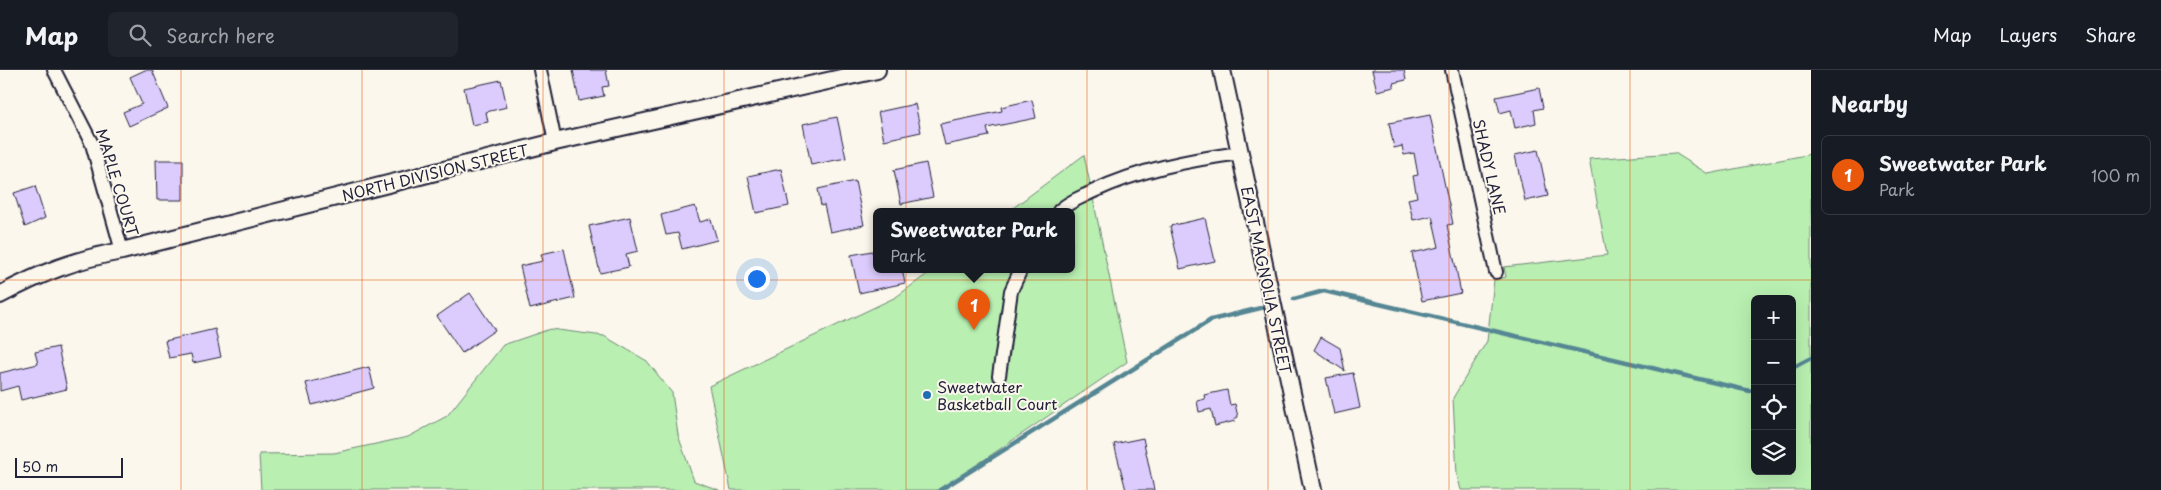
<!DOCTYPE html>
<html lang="en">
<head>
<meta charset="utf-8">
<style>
  body { margin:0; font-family:"Playpen Sans",sans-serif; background:#20242c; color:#f1f3f6 }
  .controls { position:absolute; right:15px; bottom:15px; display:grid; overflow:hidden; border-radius:8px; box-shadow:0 5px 20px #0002 }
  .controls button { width:45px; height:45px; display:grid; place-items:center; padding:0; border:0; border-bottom:1px solid #363941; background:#171b24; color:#f1f3f6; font:25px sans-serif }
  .scale { position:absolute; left:15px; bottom:12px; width:108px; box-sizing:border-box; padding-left:5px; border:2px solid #22223b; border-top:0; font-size:14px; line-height:18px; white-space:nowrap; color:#22223b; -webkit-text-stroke:4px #fbf7ec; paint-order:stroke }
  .you { position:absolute; left:756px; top:208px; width:18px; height:18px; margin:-12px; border:4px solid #fff; border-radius:50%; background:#1a73e8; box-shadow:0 0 0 8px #1a73e833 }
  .badge { display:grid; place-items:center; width:32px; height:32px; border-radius:50%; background:#ea580c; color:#fff; font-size:16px; font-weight:700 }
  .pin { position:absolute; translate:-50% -41px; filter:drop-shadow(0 1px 2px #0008) }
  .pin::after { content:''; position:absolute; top:26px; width:18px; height:15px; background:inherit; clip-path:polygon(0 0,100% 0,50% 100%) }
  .popup { position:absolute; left:873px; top:138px; width:202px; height:65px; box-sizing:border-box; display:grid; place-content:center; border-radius:8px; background:#171b24; filter:drop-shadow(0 1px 4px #0005); font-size:16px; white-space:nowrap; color:#9ea1a6 }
  .popup b { font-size:19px; color:#f1f3f6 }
  .popup::after { content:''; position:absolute; left:50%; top:100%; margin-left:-10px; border:10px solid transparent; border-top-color:#171b24 }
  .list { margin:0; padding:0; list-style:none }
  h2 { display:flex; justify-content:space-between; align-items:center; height:65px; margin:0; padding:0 20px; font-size:21px }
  h2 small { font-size:16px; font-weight:400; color:#9ea1a6 }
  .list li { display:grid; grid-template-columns:32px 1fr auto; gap:15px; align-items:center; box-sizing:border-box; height:80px; margin:0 10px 10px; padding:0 10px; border:1px solid #363941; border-radius:8px }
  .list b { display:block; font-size:19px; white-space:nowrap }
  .list p { margin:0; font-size:16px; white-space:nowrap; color:#9ea1a6 }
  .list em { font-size:16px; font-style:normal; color:#9ea1a6 }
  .icon { flex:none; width:28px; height:28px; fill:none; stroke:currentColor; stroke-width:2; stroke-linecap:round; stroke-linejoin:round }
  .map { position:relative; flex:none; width:1811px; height:420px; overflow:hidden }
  header { display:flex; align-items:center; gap:30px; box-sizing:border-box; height:70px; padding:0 25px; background:#171b24; border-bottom:1px solid #363941 }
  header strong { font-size:24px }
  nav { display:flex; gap:28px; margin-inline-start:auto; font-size:18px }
  .search { width:350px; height:45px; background:#20242c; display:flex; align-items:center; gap:12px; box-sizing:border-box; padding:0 18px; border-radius:8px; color:#9ea1a6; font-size:19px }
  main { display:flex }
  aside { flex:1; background:#171b24 }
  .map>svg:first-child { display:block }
</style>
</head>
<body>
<header>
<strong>Map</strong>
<div class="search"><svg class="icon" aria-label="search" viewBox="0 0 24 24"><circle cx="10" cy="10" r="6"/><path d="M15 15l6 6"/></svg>Search here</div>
<nav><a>Map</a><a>Layers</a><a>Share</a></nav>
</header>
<main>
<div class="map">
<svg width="1811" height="420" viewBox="0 0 1811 420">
  <rect width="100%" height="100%" fill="#fbf7ec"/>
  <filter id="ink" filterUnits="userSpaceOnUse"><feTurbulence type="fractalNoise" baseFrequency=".02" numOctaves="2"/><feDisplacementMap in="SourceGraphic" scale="10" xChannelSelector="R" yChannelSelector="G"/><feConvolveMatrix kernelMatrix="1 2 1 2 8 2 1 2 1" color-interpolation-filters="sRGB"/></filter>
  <g filter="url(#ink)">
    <!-- green -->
    <g fill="#b9efb1" stroke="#6e8876" fill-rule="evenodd">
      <path d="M1675,83l33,21 103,-20v336h-350l-4,-15 -4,-77 34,-57 7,-61 12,-3 -2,-10 103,-12 -18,-96zM1755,229h37v172h-37z"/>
      <polygon points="1084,85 1127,292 940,420 731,420 709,316 896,227 934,199 1072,199 1072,141 1009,141"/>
      <polygon points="550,259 604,266 647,291 672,323 678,365 694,411 719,420 261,420 259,384 334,383 408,367 447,346 503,275"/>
    </g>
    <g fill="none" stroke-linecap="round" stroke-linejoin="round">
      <!-- stream -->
      <g stroke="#558693" stroke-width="4.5">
        <polyline points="1294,229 1324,221 1750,321 1755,319"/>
        <polyline points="1792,298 1811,288"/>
        <polyline points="940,420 1211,250 1269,236"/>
      </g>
    </g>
    <!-- building -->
    <g fill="#dcccfe" stroke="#22223b">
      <polygon points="145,0 152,0 168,38 129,56 123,42 142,34 130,7"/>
      <polygon points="573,0 606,0 609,16 602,17 604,26 579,31"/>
      <polygon points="1372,0 1404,0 1406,10 1393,13 1394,17 1377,21"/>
      <polygon points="501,10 507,37 486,42 488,52 472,55 464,18"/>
      <polygon points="1539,18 1543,38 1534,40 1536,53 1515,58 1511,40 1500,43 1496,27"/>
      <polygon points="1032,30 1036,48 987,58 989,66 945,75 940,54 1002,41 1001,37"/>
      <polygon points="915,34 921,62 884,70 878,42"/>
      <polygon points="1430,45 1453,154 1447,155 1461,223 1422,231 1412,183 1439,177 1432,146 1413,150 1408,129 1417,127 1413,106 1418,105 1414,83 1404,85 1402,76 1394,78 1389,53"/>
      <polygon points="837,47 846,88 811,95 803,54"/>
      <polygon points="1538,80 1548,126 1525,131 1515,85"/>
      <polygon points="156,90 183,90 183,130 157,130"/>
      <polygon points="926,93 933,127 901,134 894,100"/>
      <polygon points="781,99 789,136 756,143 748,106"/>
      <polygon points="855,111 864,155 830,162 824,135 821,136 818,119"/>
      <polygon points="35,116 45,148 25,157 14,123"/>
      <polygon points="695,136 700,152 711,149 717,170 682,179 678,163 666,165 661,145"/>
      <polygon points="630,147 638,181 626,184 629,197 600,203 589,156"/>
      <polygon points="1205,148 1215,191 1180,199 1170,156"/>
      <polygon points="564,179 575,228 530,239 520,196 543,191 541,184"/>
      <polygon points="872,181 874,186 876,185 876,199 902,199 905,213 859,223 851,185"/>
      <polygon points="470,223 495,260 462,283 437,246"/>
      <polygon points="215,259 221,287 193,293 191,284 169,288 165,271"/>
      <polygon points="1321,267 1340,278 1345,301 1314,280"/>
      <polygon points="58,277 67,319 21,330 18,316 0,321 0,303 38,294 35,282"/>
      <polygon points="369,297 374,318 312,335 306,313"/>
      <polygon points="1353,303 1360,338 1334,344 1326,308"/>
      <polygon points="1227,320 1230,335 1235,334 1238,347 1234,349 1235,351 1215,356 1211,339 1199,342 1197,331 1205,329 1204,325"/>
      <polygon points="1143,368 1154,420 1126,420 1114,374"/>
    </g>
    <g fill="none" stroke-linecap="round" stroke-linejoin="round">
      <!-- minor casing -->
      <g stroke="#22223b" stroke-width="16">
        <g id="minor">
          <polyline points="54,0 92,74 122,181"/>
          <polyline points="540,0 555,72"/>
          <polyline points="1452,0 1496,202"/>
          <path d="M1059,141c9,-9 21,-13 33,-19 46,-22 96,-32 148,-39"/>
          <polyline points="999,306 1011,221 1021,199"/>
        </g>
      </g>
      <!-- tertiary casing -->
      <g stroke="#22223b" stroke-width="20">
        <g id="tertiary">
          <polyline points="1222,0 1313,420"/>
          <path d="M0,225c41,-22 76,-36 122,-44l433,-109 322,-72"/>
        </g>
      </g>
      <!-- minor -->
      <use href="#minor" stroke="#fbf7ec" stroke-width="12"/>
      <!-- tertiary -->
      <use href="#tertiary" stroke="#fbf7ec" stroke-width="16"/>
    </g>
  </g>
  <!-- grid -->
  <path fill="none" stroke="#e8590c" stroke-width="1" stroke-opacity="0.55" d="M181,0v420M362,0v420M543,0v420M724,0v420M906,0v420M1087,0v420M1268,0v420M1449,0v420M1630,0v420M0,210h1811"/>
  <!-- markers -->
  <circle fill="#1f6fb2" stroke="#fbf7ec" stroke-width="2" cx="927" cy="325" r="5"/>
  <g text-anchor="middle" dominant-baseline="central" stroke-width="4" stroke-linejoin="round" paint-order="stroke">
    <!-- street labels -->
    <g font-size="15" fill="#22223b" stroke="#fbf7ec">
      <text transform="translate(1490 97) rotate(77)">SHADY LANE</text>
      <text transform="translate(435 102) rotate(-14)">NORTH DIVISION STREET</text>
      <text transform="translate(118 112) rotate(73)">MAPLE COURT</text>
      <text transform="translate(1267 210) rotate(78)">EAST MAGNOLIA STREET</text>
    </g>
    <!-- poi labels -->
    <g font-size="15" fill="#22223b" stroke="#fbf7ec" text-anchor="start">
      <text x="937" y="316">Sweetwater<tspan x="937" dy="17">Basketball Court</tspan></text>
    </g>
  </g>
</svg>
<div class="controls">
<button>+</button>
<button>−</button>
<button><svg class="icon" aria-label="locate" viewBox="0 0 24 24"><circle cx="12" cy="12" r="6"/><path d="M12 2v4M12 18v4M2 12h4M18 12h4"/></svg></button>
<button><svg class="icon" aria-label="layers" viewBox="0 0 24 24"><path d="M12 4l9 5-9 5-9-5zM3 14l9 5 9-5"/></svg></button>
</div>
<div class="scale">50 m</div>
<div class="you"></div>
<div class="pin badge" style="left:974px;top:260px">1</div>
<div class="popup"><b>Sweetwater Park</b>Park</div>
</div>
<aside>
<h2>Nearby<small></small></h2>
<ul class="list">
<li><span class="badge">1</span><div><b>Sweetwater Park</b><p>Park</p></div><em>100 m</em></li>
</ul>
</aside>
</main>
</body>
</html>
